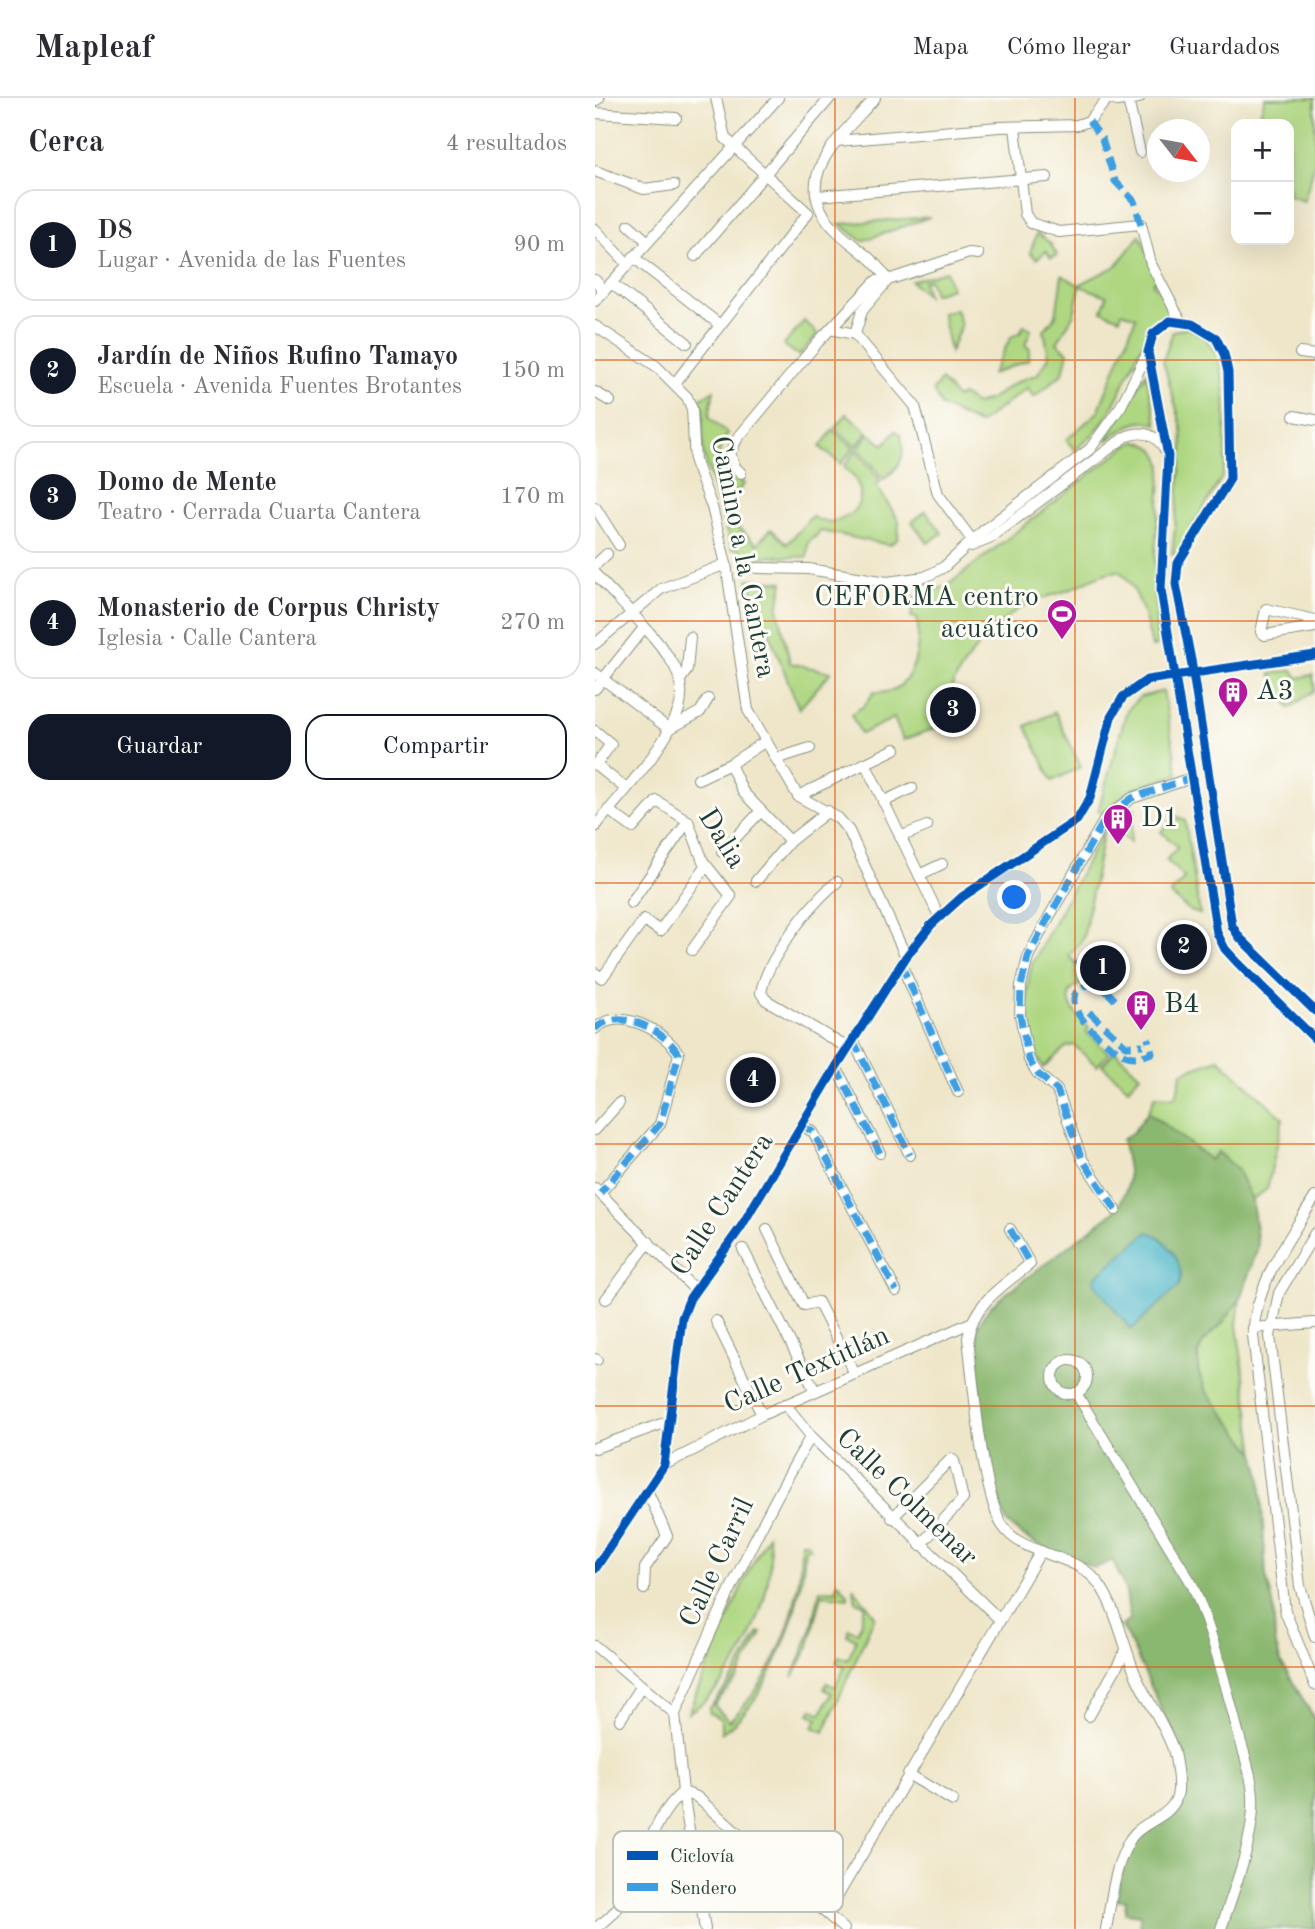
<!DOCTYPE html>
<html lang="es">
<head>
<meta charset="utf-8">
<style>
  body { margin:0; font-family:"Old Standard TT",serif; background:#f2f2f3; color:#2b2b33 }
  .controls { position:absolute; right:21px; top:21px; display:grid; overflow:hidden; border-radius:14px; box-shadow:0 7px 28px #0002 }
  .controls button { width:63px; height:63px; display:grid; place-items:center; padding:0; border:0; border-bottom:2px solid #e1e1e2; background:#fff; color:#2b2b33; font:35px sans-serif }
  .compass { position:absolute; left:552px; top:21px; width:63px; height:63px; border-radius:50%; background:#fff; box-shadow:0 7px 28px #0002; rotate:121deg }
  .you { position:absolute; left:420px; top:800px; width:24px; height:24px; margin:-18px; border:5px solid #fff; border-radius:50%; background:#1a73e8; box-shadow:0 0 0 10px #1a73e833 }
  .badge { display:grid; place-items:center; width:46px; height:46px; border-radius:50%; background:#111827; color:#fff; font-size:23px; font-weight:700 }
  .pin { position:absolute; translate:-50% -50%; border:4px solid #fff; box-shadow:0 2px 7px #0006 }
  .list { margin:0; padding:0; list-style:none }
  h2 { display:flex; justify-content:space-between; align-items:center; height:91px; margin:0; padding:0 28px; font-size:30px }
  h2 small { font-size:23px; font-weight:400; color:#7c7c81 }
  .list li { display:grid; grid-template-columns:46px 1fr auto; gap:21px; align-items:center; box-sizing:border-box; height:112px; margin:0 14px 14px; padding:0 14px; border:2px solid #e1e1e2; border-radius:21px }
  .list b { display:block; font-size:26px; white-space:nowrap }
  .list p { margin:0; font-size:23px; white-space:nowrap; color:#7c7c81 }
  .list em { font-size:23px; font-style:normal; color:#7c7c81 }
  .actions { display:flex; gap:14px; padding:21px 28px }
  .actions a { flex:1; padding:16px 0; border:2px solid #111827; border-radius:21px; text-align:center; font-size:24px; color:#111827 }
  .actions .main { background:#111827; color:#fff }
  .map { position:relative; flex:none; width:720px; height:1831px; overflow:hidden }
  header { display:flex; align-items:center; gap:42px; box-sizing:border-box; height:98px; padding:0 35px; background:#fff; border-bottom:2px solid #e1e1e2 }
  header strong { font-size:33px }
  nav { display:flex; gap:38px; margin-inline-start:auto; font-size:24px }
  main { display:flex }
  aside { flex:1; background:#fff }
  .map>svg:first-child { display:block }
</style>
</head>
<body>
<header>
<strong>Mapleaf</strong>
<nav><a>Mapa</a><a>Cómo llegar</a><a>Guardados</a></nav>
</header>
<main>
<aside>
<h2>Cerca<small>4 resultados</small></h2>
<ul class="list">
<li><span class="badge">1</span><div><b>D8</b><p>Lugar · Avenida de las Fuentes</p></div><em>90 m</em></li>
<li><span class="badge">2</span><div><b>Jardín de Niños Rufino Tamayo</b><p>Escuela · Avenida Fuentes Brotantes</p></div><em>150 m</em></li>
<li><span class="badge">3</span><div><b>Domo de Mente</b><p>Teatro · Cerrada Cuarta Cantera</p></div><em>170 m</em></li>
<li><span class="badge">4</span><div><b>Monasterio de Corpus Christy</b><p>Iglesia · Calle Cantera</p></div><em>270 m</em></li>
</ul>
<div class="actions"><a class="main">Guardar</a><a>Compartir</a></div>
</aside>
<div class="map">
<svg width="720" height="1831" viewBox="0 0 720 1831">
  <rect width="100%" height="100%" fill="#fdfcf7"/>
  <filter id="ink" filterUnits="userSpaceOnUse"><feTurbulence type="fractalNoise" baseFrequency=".0143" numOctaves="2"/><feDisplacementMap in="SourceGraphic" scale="14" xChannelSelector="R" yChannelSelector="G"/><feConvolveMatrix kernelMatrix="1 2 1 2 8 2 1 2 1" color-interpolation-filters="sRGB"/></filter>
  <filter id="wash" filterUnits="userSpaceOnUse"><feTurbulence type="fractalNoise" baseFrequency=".00686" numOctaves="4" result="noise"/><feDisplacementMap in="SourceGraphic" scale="28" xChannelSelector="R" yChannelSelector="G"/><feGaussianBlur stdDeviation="1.57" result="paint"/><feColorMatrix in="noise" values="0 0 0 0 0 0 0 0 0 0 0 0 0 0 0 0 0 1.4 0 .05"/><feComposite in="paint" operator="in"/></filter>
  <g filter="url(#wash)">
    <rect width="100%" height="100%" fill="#efe6c9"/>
    <!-- green -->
    <g fill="#afd782" stroke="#678a5b" stroke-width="2">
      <polygon points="670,0 720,0 720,65 709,103 694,98 694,26 662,26"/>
      <polygon points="335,119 267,143 245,126"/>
      <polygon points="442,135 455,145 462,157 456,160 451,153 442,161 435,155"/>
      <path d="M545,137l18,43 -5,5 21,25c-5,6 -13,7 -17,13 -31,40 -35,96 -82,129l-9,-10 32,-28 38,-95 -14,-5 -2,6 -18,-7 5,-15 -27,-10 -6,28 -17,29 11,9 -5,21 -29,24 -7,-9 -48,36 -38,-18 -8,-16 8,-10 16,18 5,-3 14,9c27,-7 31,-23 61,-29l12,-18 -5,-27 12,-14 6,-41 17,10 37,-19z"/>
      <polygon points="351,173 356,190 339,196 334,182 328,183 332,198 316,183"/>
      <polygon points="361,211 366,227 355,254 347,215"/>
      <polygon points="209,223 223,236 204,258 189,247"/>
      <polygon points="429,227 436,231 430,247 435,251 433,262 397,276 416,239 425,235"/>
      <path d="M591,230c51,14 38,94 39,137l-3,12 -46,78h-4l11,-108 -1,-19 -19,-67 10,-30z"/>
      <path d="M551,275l11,51c-20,-8 -35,6 -51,17z"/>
      <path d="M119,292l-5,27 19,17 -7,10 -2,14 25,26 -11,13 -2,16 7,9 -2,4 21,18 14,-15 16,15 25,-28c22,19 75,-13 32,-49l12,-17 25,31 -5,4 23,36 -1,18 -9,6 -68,-14 -13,12 -1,14 -67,-1 -2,-9 -6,2 -29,-97v-44l-5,-8z"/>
      <polygon points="252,316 273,334 261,348 240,330"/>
      <polygon points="238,332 259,350 246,366 225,349"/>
      <path d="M301,333l5,4c5,21 0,31 -17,44l-26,-31 11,-14 15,11z"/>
      <path d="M543,343c15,5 21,9 24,25l-7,88 2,92 -5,1c-5,-24 -13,-60 -33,-76 -18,1 -30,10 -46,17 -16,7 -36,10 -51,19 -35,21 -81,76 -78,118l-41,15 -9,-22 -33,16 -10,-20 13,-8 10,-14c39,6 48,-44 43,-74l-6,-1 3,-20 34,-12 178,-139z"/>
      <polygon points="331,413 347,435 333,445 317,424"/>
      <polygon points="153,481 188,484 183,511 195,565 236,574 204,611"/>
      <polygon points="698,572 703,580 718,577 720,592 695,610 676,576"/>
      <polygon points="568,593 583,676 535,693 507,715 503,713 532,612 545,599"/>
      <polygon points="460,614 486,669 457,683 431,628"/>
      <polygon points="540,710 535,744 518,731"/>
      <polygon points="580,718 590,722 605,816 595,813 575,796 590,780 571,762 583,749 566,734"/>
      <path d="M509,731l-21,110 -14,17 22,24c-37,10 -20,30 -2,48l-3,4 23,21 -12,13 -23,-21 -8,2 -23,21c-18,-33 -20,-67 -11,-104z"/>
      <polygon points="520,953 545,977 533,990 507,967"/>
      <polygon points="624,961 688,1020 672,1091 657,1102 648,1084 623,1054 616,1062 553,1014 560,998 581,999 587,974"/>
      <path d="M645,1201l-3,27 18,127c-21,-27 -76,-74 -51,-112 9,-14 25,-25 36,-42z"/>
      <path d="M173,1437c12,57 -30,149 -80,178l58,-137z"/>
      <path d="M206,1444h6l3,6h-5c-2,57 -34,153 -84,185v-14l-11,-6 -1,-5 25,-31 25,-45 3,1 -25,46 -23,26 15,16c48,-44 73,-114 72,-179z"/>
      <polygon points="243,1484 253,1496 253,1500 227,1497 214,1548 198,1579 217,1530 225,1492 244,1493 240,1491"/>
      <polygon points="258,1489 280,1518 229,1634 218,1629 223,1621 214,1616 217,1611 226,1616 237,1595 229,1591 232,1585 240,1589 250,1569 241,1564 244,1558 253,1562 261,1541 252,1537 254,1531 263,1534 270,1507 261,1503"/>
    </g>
    <!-- forest -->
    <path fill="#8bb870" stroke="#557a52" stroke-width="2" d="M553,1014l62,48 8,-8 19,17 15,31 6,47 -18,52 -19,26 -16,14 -7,14v18l8,20 49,62 5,20 6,103 7,27 2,39 5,18 35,60v209h-174l-1,-14 -15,-2 1,-13h-9c3,-20 6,-45 19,-61 10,-12 29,-16 40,-28 28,-32 -38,-150 -54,-185l8,-7 -4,-27 -13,-32 -18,8c-27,-12 -66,-22 -86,-44 -19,-21 -37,-165 -31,-195 2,-11 12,-23 21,-30l117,-89c18,-29 13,-38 6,-70l11,-8z"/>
    <!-- water -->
    <path fill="#4bb6c8" stroke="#357a7e" stroke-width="2" d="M553,1134c19,4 39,35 31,54l-48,44 -36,-46 -1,-6z"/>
  </g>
  <g filter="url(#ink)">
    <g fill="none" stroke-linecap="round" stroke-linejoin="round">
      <!-- minor casing -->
      <g stroke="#87927e" stroke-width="12">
        <g id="minor">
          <polyline points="514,0 522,3 544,0"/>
          <polyline points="533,2 545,54"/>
          <polyline points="0,3 4,0"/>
          <polyline points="0,15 81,20"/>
          <polyline points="420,29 430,116 436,125 464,134 546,126 556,166 585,222"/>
          <polyline points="242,43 404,29 482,27 494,23 513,0"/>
          <polyline points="0,73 49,91 79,87"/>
          <polyline points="222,98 452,79"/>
          <polyline points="34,127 53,144"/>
          <polyline points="0,131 32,165"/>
          <polyline points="100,158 235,0"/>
          <polyline points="38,159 125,227"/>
          <polyline points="0,182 9,193"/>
          <polyline points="16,185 92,245"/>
          <polyline points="0,203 183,0"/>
          <polyline points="0,228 61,268 92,299 97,311 100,364 117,409 131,466 153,612 203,698 243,720 254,733 311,859"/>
          <polyline points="235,231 260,236"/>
          <path d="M260,236l7,-23 26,-31c-13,-21 -33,-32 -50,-48 -54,-51 2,-94 37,-134"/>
          <polyline points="260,236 320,308 343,396 380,446"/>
          <polyline points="705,255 720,257"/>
          <polyline points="80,285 213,115 130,40 121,0"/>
          <polyline points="0,294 15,303"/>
          <polyline points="699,318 720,322"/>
          <polyline points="146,375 140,369 135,355 142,341 223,244 281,183 293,182 374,155 383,156"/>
          <polyline points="0,409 24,447"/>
          <path d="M376,448l18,-7 136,-102c18,-8 33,-2 41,15"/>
          <polyline points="0,467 12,456"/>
          <polyline points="162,470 214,471 292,484 330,479 349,469 388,433 495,351 526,308 553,254"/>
          <path d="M0,476c24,27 54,54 75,85 10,14 14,33 9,50 -14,40 -58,85 -84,118"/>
          <polyline points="720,522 671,511 666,534 670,537 720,529"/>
          <polyline points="0,546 66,491 131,466"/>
          <polyline points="0,575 74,631 105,614 113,601"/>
          <polyline points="85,582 92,572 95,539"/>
          <polyline points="0,591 48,531"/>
          <polyline points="0,633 16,646 1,667"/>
          <polyline points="181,661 215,650"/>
          <polyline points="270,665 344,818"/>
          <polyline points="0,666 30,690"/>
          <polyline points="135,666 148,694 195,743"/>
          <polyline points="103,681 135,666 171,643"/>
          <polyline points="203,698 300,651"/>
          <polyline points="288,704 317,690"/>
          <polyline points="13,712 38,730 62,703 93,723 108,763 136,798 97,852"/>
          <polyline points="305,739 332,728"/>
          <polyline points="127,754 166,713"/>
          <polyline points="324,777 347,766"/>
          <polyline points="161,783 195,743 233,713"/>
          <path d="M242,784c-26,21 -71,78 -76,111l5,7 82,48"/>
          <polyline points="36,805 93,723"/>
          <polyline points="306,866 363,994"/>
          <polyline points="0,875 7,880 49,822 65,833 111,768"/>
          <polyline points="720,913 645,840 637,828 596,562 581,486 583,465 635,381 633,274 629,256 621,240 597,226 575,223 558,236 553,254 573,358 566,492 622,835 630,851 642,864 720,941"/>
          <path d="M0,931c24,-23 69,1 84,25l-19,70 -60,69"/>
          <polyline points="258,942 315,1057"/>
          <polyline points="241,969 285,1055"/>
          <polyline points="206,1027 218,1034 301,1193"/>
          <polyline points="0,1032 24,1005"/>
          <polyline points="0,1090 100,1192"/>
          <path d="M720,1099c-27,44 -59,85 -62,138l32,276 30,74"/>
          <polyline points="521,1112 487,1061 462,992 443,976 434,962 425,917 426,888 433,859 450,826 510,721 537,700 596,680"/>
          <polyline points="172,1131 209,1207 223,1204 260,1276"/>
          <path d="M415,1131l20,35c-26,21 -57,39 -62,74 5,42 14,154 34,187 19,30 67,28 91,52 22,21 31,73 44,101 11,24 27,46 36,71 3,11 6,31 5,42 -3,27 -34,28 -47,47 -17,27 -19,60 -25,91"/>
          <polyline points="720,1135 684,1195 675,1238 705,1488 720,1539"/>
          <polyline points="148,1151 220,1293"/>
          <polyline points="11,1201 54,1144"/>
          <polyline points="121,1223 167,1317"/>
          <polyline points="658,1230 720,1225"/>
          <polyline points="0,1261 2,1262"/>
          <circle cx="475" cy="1279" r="17"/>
          <path d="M481,1295l116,191c20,47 33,98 46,148 7,25 17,52 15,78 -3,41 -20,81 -32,119"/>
          <polyline points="190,1306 216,1338 404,1521"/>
          <polyline points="0,1350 72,1324"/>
          <polyline points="69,1367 167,1317 375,1225"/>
          <polyline points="297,1420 356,1361 359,1363 368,1401 325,1447"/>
          <polyline points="0,1471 69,1367 87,1220 95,1200 146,1129 241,969 311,859 336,827 367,799 482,722 495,700 516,619 528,599 552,582 720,557"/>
          <polyline points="49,1491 50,1470 72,1438 52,1392"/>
          <polyline points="0,1548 80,1616 88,1694 110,1831"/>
          <path d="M80,1616c41,-96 83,-188 136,-278"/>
          <polyline points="494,1618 530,1554"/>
          <polyline points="25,1622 46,1589"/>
          <polyline points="313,1676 358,1703"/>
          <polyline points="232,1816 446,1453"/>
          <path d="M0,1830c49,-28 45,-102 88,-136l14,5 147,132"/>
        </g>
      </g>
      <!-- minor -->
      <use href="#minor" stroke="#fff" stroke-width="10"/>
      <!-- quiet -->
      <g stroke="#3c9ee2" stroke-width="7" stroke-dasharray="14 7" stroke-linecap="butt">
        <polyline points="494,23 507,41 520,83 539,103 546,126"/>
        <polyline points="481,862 524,906"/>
        <polyline points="306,866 363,994"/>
        <path d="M501,885c-54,9 5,60 29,72 9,4 18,1 27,-2l-4,-15"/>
        <polyline points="494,914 531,948 548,947"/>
        <path d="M0,931c24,-23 69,1 84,25l-19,70 -60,69"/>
        <polyline points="258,942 315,1057"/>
        <polyline points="241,969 285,1055"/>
        <polyline points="206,1027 218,1034 301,1193"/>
        <polyline points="521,1112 487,1061 462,992 443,976 434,962 425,917 426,888 433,859 450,826 510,721 537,700 596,680"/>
        <polyline points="415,1131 435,1166"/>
      </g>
      <!-- cycleway casing -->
      <g stroke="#fdfcf7" stroke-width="13">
        <g id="cycleway">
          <polyline points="720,913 645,840 637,828 596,562 581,486 583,465 635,381 633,274 629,256 621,240 597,226 575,223 558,236 553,254 573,358 566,492 622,835 630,851 642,864 720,941"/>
          <polyline points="0,1471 69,1367 87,1220 95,1200 146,1129 241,969 311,859 336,827 367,799 482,722 495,700 516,619 528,599 552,582 720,557"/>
        </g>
      </g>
      <!-- cycleway -->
      <use href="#cycleway" stroke="#0057b8" stroke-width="9"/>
    </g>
  </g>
  <!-- grid -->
  <path fill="none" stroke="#de580e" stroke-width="2" stroke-opacity="0.55" d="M240,0v1831M480,0v1831M0,262h720M0,523h720M0,785h720M0,1046h720M0,1308h720M0,1569h720"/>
  <!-- icons -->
  <defs>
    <g id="stadium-pin" transform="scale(1.575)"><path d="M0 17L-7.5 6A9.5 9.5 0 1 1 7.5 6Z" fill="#b5179e" stroke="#fdfcf7"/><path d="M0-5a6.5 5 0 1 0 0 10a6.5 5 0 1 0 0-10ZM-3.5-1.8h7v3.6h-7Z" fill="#fff"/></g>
    <g id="building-pin" transform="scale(1.575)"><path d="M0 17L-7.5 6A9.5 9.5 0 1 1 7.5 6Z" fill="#b5179e" stroke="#fdfcf7"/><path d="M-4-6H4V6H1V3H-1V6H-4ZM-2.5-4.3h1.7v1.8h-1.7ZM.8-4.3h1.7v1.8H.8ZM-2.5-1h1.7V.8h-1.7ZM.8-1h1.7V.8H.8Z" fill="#fff"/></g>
  </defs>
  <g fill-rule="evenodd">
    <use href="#stadium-pin" x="467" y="516"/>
    <use href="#building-pin" x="638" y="594"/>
    <use href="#building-pin" x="523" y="721"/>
    <use href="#building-pin" x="546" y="907"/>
  </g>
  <g text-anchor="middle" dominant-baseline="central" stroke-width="6" stroke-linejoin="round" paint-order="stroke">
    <!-- street labels -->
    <g font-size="28" fill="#1f3d34" stroke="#fdfcf7">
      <text transform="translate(147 459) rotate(79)">Camino a la Cantera</text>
      <text transform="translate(126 741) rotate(58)">Dalia</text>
      <text transform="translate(128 1107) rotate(-57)">Calle Cantera</text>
      <text transform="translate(212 1273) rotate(-24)">Calle Textitlán</text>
      <text transform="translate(311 1400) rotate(44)">Calle Colmenar</text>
      <text transform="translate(123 1465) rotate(-65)">Calle Carril</text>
    </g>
    <!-- poi labels -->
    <g font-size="28" fill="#1f3d34" stroke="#fdfcf7" text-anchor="start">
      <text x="444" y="500" text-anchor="end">CEFORMA centro<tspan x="444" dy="32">acuático</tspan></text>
      <text x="661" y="594">A3</text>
      <text x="546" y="721">D1</text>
      <text x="569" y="907">B4</text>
    </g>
  </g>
  <!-- legend -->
  <rect x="18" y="1733" width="230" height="81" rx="10" fill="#fdfcf7" stroke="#bac3bc" stroke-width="2"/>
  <rect x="32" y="1753" width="31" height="9" fill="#0057b8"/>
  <rect x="32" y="1785" width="31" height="8" fill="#3c9ee2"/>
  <g font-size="19" fill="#1f3d34">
    <text x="75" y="1764">Ciclovía</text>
    <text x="75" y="1796">Sendero</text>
  </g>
</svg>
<div class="controls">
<button>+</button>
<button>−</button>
</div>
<svg class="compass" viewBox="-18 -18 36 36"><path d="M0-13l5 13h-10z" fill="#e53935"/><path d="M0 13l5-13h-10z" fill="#7c7c81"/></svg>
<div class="you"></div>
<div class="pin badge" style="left:508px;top:870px">1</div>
<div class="pin badge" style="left:589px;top:849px">2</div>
<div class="pin badge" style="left:358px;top:612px">3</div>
<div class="pin badge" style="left:158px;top:982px">4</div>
</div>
</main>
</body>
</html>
